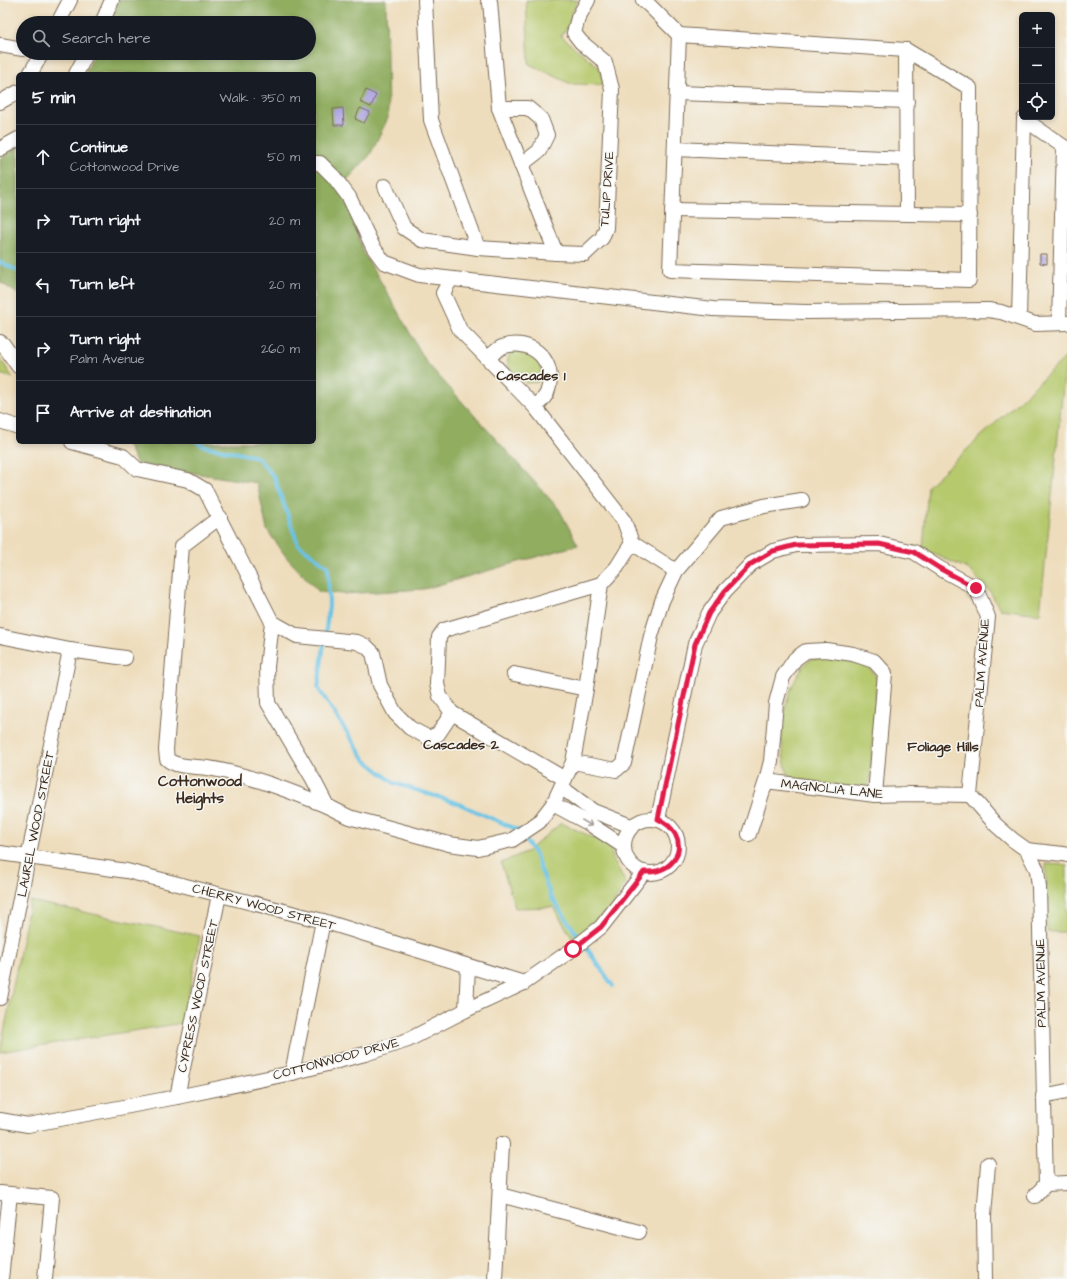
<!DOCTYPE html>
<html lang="en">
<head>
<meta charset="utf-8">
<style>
  body { margin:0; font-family:"Architects Daughter",sans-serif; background:#242831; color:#f1f3f6 }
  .controls { position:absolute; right:12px; top:12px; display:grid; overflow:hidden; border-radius:6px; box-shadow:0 2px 6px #0003 }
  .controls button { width:36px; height:36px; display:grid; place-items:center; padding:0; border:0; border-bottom:1px solid #363941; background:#171b24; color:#f1f3f6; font:20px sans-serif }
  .stop { position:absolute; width:12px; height:12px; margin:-9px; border:3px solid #e11d48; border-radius:50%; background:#fff }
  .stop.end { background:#e11d48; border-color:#fff; box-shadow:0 1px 4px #0008 }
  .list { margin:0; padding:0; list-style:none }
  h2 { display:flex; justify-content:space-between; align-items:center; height:52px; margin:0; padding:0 16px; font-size:17px }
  h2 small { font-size:13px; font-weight:400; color:#9ea1a6 }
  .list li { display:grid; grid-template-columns:26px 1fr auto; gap:12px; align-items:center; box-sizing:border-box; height:64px; padding:0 16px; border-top:1px solid #363941 }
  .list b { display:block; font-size:15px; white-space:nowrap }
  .list p { margin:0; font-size:13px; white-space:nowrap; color:#9ea1a6 }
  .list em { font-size:13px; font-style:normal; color:#9ea1a6 }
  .icon { flex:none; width:22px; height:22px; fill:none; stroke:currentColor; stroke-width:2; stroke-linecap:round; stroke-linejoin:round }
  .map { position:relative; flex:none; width:1067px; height:1279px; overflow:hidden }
  .search { position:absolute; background:#171b24; box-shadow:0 2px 6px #0003; left:16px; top:16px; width:300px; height:44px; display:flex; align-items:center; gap:10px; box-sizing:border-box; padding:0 14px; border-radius:22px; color:#9ea1a6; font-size:15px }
  .panel { position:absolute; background:#171b24; box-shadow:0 2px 6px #0003; left:16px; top:72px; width:300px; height:372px; border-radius:6px }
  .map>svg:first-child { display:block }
</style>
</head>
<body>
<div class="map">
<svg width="1067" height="1279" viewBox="0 0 1067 1279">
  <rect width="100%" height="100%" fill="#f6f6f2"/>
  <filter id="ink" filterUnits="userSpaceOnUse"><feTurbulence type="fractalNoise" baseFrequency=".025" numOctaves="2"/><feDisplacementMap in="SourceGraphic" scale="8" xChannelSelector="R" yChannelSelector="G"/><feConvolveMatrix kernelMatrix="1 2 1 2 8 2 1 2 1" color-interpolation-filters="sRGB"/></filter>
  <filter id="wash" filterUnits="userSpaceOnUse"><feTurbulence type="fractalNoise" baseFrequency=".012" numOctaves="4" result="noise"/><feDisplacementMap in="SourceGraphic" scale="16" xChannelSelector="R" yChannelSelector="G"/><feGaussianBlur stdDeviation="0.9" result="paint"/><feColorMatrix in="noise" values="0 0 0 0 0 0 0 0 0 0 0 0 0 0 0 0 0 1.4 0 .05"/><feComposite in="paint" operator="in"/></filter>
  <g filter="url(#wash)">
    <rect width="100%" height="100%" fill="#eeddbc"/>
    <!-- green -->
    <g fill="#b6c96d" stroke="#787a46">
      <polygon points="526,0 578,0 571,15 569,25 561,36 601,69 603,85 571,84 529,64"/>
      <path d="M512,351h10l17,10 2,13 -3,8 -12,1c-11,-9 -26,-17 -14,-32z"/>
      <polygon points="1066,357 1040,614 1000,609 989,590 968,569 923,549 928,486"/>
      <polygon points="0,358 13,378 0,374"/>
      <path d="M834,658c16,4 38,4 43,22l-7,102 -6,8 -74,-12c-14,-30 -9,-75 8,-103 3,-6 8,-14 14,-16 7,-1 15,-1 22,-1z"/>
      <polygon points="561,823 610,845 613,859 626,883 612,906 574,941 553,907 515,908 501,863 528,851"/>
      <polygon points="1046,864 1067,865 1067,932 1047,932"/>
      <polygon points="30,901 200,936 183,1023 0,1052"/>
    </g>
    <!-- forest -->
    <g fill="#90ad60" stroke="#666c3f">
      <polygon points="119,0 386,0 388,118 370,155 346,181 335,187 346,201 364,254 377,275 427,363 559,509 578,545 424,589 343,594 319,592 287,558 267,530 257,483 137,464 126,442 314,442 314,74 85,74 95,53 309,53 309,23 109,23"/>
      <polygon points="18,147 18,294 0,282 0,159"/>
    </g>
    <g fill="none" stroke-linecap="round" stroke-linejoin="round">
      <!-- stream -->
      <g stroke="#68c3e6" stroke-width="4">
        <polyline points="0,262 18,271"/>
        <polyline points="197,442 204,446 257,457 274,477 298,544 328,567 329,606 318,688 365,760 394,783 457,803 518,830 535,854 551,897 613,986"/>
      </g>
    </g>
    <g id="blocks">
      <!-- building -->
      <g fill="#aca3e0">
        <polygon points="366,90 376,95 371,107 360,102"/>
        <polygon points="343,108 344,125 334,125 333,109"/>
        <polygon points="360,108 370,112 364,123 355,119"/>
        <polygon points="1040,254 1047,254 1047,264 1040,263"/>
      </g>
    </g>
  </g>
  <g filter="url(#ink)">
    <use href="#blocks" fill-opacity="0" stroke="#7a6955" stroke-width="1"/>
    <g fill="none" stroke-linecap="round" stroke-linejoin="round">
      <!-- minor casing -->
      <g stroke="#7a6955" stroke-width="16">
        <g id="minor">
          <polyline points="425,0 431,120 478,248"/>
          <polyline points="488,0 490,1 499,108 556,253"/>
          <polyline points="643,0 649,5 679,35"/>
          <polyline points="58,23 70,0"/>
          <polyline points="102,23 112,0"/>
          <polygon points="679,35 906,50 970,88 969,280 670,270"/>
          <polyline points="0,45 23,49"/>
          <polyline points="906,50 907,214"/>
          <polyline points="30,74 42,53"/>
          <polyline points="76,74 87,53"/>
          <polyline points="677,93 907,101"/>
          <polyline points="0,102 18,92"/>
          <polyline points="499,108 528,108 541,119 547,135 539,151 521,165"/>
          <polyline points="1024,119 1067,149"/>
          <polyline points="0,149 18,139"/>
          <polyline points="675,149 907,159"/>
          <polyline points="314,163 320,163 334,177 349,197 373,247 384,262 419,275 713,309 806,312 988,310 1001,312 1035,324 1067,323"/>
          <polyline points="385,186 404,228 422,240 478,248 556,253 585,254 602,238 606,228 612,89 605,62 581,42 574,33 578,18 588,0"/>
          <polyline points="672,210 970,215"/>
          <polyline points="451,279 443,293 460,330 535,407 624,521 632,543 676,571"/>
          <polyline points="1019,318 1024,119"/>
          <polyline points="1059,323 1064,147"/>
          <polyline points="0,342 3,344 18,366"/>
          <path d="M488,358c4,-3 9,-9 14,-11 30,-11 57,16 45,46 -2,5 -8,10 -12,14"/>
          <polyline points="0,421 18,427"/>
          <polyline points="72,442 123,456 137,469 188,480 205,490 272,622 267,667 268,703 313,779 327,806 349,817 449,844 478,848 512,840 539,822 553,804 561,787 573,762 586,689 601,584 617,567 632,543"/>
          <path d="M220,517l-38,29 -16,204 1,9c10,9 28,7 41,9 39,6 82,23 119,38"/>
          <polyline points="272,622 297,636 357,642 366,646 373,653 380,685 395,713 410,728 429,738 438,734 452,713"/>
          <polyline points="0,636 70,650 125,658"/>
          <polyline points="514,674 586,689"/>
          <polyline points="573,762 616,770 624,763 651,636 662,601 676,571 721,518 764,506 802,500"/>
          <polyline points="565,779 452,713 440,696 437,684 439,637 444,630 601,584"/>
          <polyline points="766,781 875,795 911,794 970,795"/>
          <polyline points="561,787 593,811 631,826"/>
          <polyline points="553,804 588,823 623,846"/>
          <circle cx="651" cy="846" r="27"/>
          <polyline points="658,819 695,644 709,613 725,591 751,564 773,551 796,545 879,544 914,552 939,568 976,588 988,617 970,795 996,825 1013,840 1027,850 1037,870 1039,887 1046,1184"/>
          <polyline points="749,834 766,781 771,761 776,703 783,677 795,659 806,651 826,650 853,654 874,661 885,673 875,795"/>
          <polyline points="1027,850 1063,854 1067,855"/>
          <polyline points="0,853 127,871 323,921 524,983"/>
          <polyline points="0,998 70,650"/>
          <polyline points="466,1010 468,966"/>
          <polyline points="292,1073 323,921"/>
          <polyline points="1043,1096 1067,1091"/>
          <polyline points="177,1097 219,895"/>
          <polyline points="0,1120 28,1125 177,1097 292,1073 365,1054 408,1040 466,1010 524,983 573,949 601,927 644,872"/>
          <polyline points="1046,1184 1067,1183"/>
          <polyline points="0,1193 52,1198 45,1279"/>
          <polyline points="500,1195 639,1232"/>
          <polyline points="1035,1196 1046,1184"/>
          <polyline points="1,1279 10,1194"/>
          <polyline points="495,1279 502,1144"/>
          <polyline points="985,1279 984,1216 988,1164"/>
        </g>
      </g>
      <!-- minor -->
      <use href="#minor" stroke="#fff" stroke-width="14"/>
    </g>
    <!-- one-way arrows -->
    <defs><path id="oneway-shaft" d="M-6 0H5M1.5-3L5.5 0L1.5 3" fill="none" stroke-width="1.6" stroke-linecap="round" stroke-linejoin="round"/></defs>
    <use stroke="#a79f9a" href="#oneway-shaft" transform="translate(587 823) rotate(30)"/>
  </g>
  <g fill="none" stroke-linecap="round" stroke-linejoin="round" filter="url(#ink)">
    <!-- route -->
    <path stroke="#e11d48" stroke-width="5" d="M573,949l28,-22 43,-55c37,2 48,-37 14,-53l37,-175 14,-31 16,-22 26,-27 22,-13 23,-6 83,-1 35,8 25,16 37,20"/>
  </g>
  <g text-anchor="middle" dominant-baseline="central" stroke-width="3" stroke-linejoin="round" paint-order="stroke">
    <!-- street labels -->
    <g font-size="13" fill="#3b2a1e" stroke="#f6f6f2">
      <text transform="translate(607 189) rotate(-86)">TULIP DRIVE</text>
      <text transform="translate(982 663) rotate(-86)">PALM AVENUE</text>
      <text transform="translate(832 789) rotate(6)">MAGNOLIA LANE</text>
      <text transform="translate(36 824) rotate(-79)">LAUREL WOOD STREET</text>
      <text transform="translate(264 907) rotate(15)">CHERRY WOOD STREET</text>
      <text transform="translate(1041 983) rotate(-91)">PALM AVENUE</text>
      <text transform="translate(198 996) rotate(-78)">CYPRESS WOOD STREET</text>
      <text transform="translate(336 1059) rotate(-15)">COTTONWOOD DRIVE</text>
    </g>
    <!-- neighbourhood labels -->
    <g font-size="14" font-weight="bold" fill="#3b2a1e" stroke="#f6f6f2">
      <text x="531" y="376">Cascades 1</text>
      <text x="461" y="745">Cascades 2</text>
      <text x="943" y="747">Foliage Hills</text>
    </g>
    <!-- quarter labels -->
    <g font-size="15" font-weight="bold" fill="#3b2a1e" stroke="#f6f6f2">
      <text x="200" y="781">Cottonwood<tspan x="200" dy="17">Heights</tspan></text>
    </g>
  </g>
</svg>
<div class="controls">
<button>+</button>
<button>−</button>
<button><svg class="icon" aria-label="locate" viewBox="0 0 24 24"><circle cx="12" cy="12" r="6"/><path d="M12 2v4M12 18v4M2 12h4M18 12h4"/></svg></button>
</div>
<div class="stop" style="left:573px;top:949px"></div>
<div class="stop end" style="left:976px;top:588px"></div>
<div class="search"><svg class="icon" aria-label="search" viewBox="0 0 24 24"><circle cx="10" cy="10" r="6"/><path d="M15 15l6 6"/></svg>Search here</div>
<section class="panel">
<h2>5 min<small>Walk · 350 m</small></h2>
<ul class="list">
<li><svg class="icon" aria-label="ahead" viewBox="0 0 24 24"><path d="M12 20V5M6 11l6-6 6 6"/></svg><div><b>Continue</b><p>Cottonwood Drive</p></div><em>50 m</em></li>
<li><svg class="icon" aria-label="right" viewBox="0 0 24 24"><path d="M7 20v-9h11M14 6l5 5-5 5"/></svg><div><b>Turn right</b></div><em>20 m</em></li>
<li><svg class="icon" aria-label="left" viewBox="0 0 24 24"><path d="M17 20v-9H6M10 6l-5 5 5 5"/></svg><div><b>Turn left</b></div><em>20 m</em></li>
<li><svg class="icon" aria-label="right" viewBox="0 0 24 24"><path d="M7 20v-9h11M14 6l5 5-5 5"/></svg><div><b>Turn right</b><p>Palm Avenue</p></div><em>260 m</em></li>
<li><svg class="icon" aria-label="arrive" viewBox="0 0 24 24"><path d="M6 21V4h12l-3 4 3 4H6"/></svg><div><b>Arrive at destination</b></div></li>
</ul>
</section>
</div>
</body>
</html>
